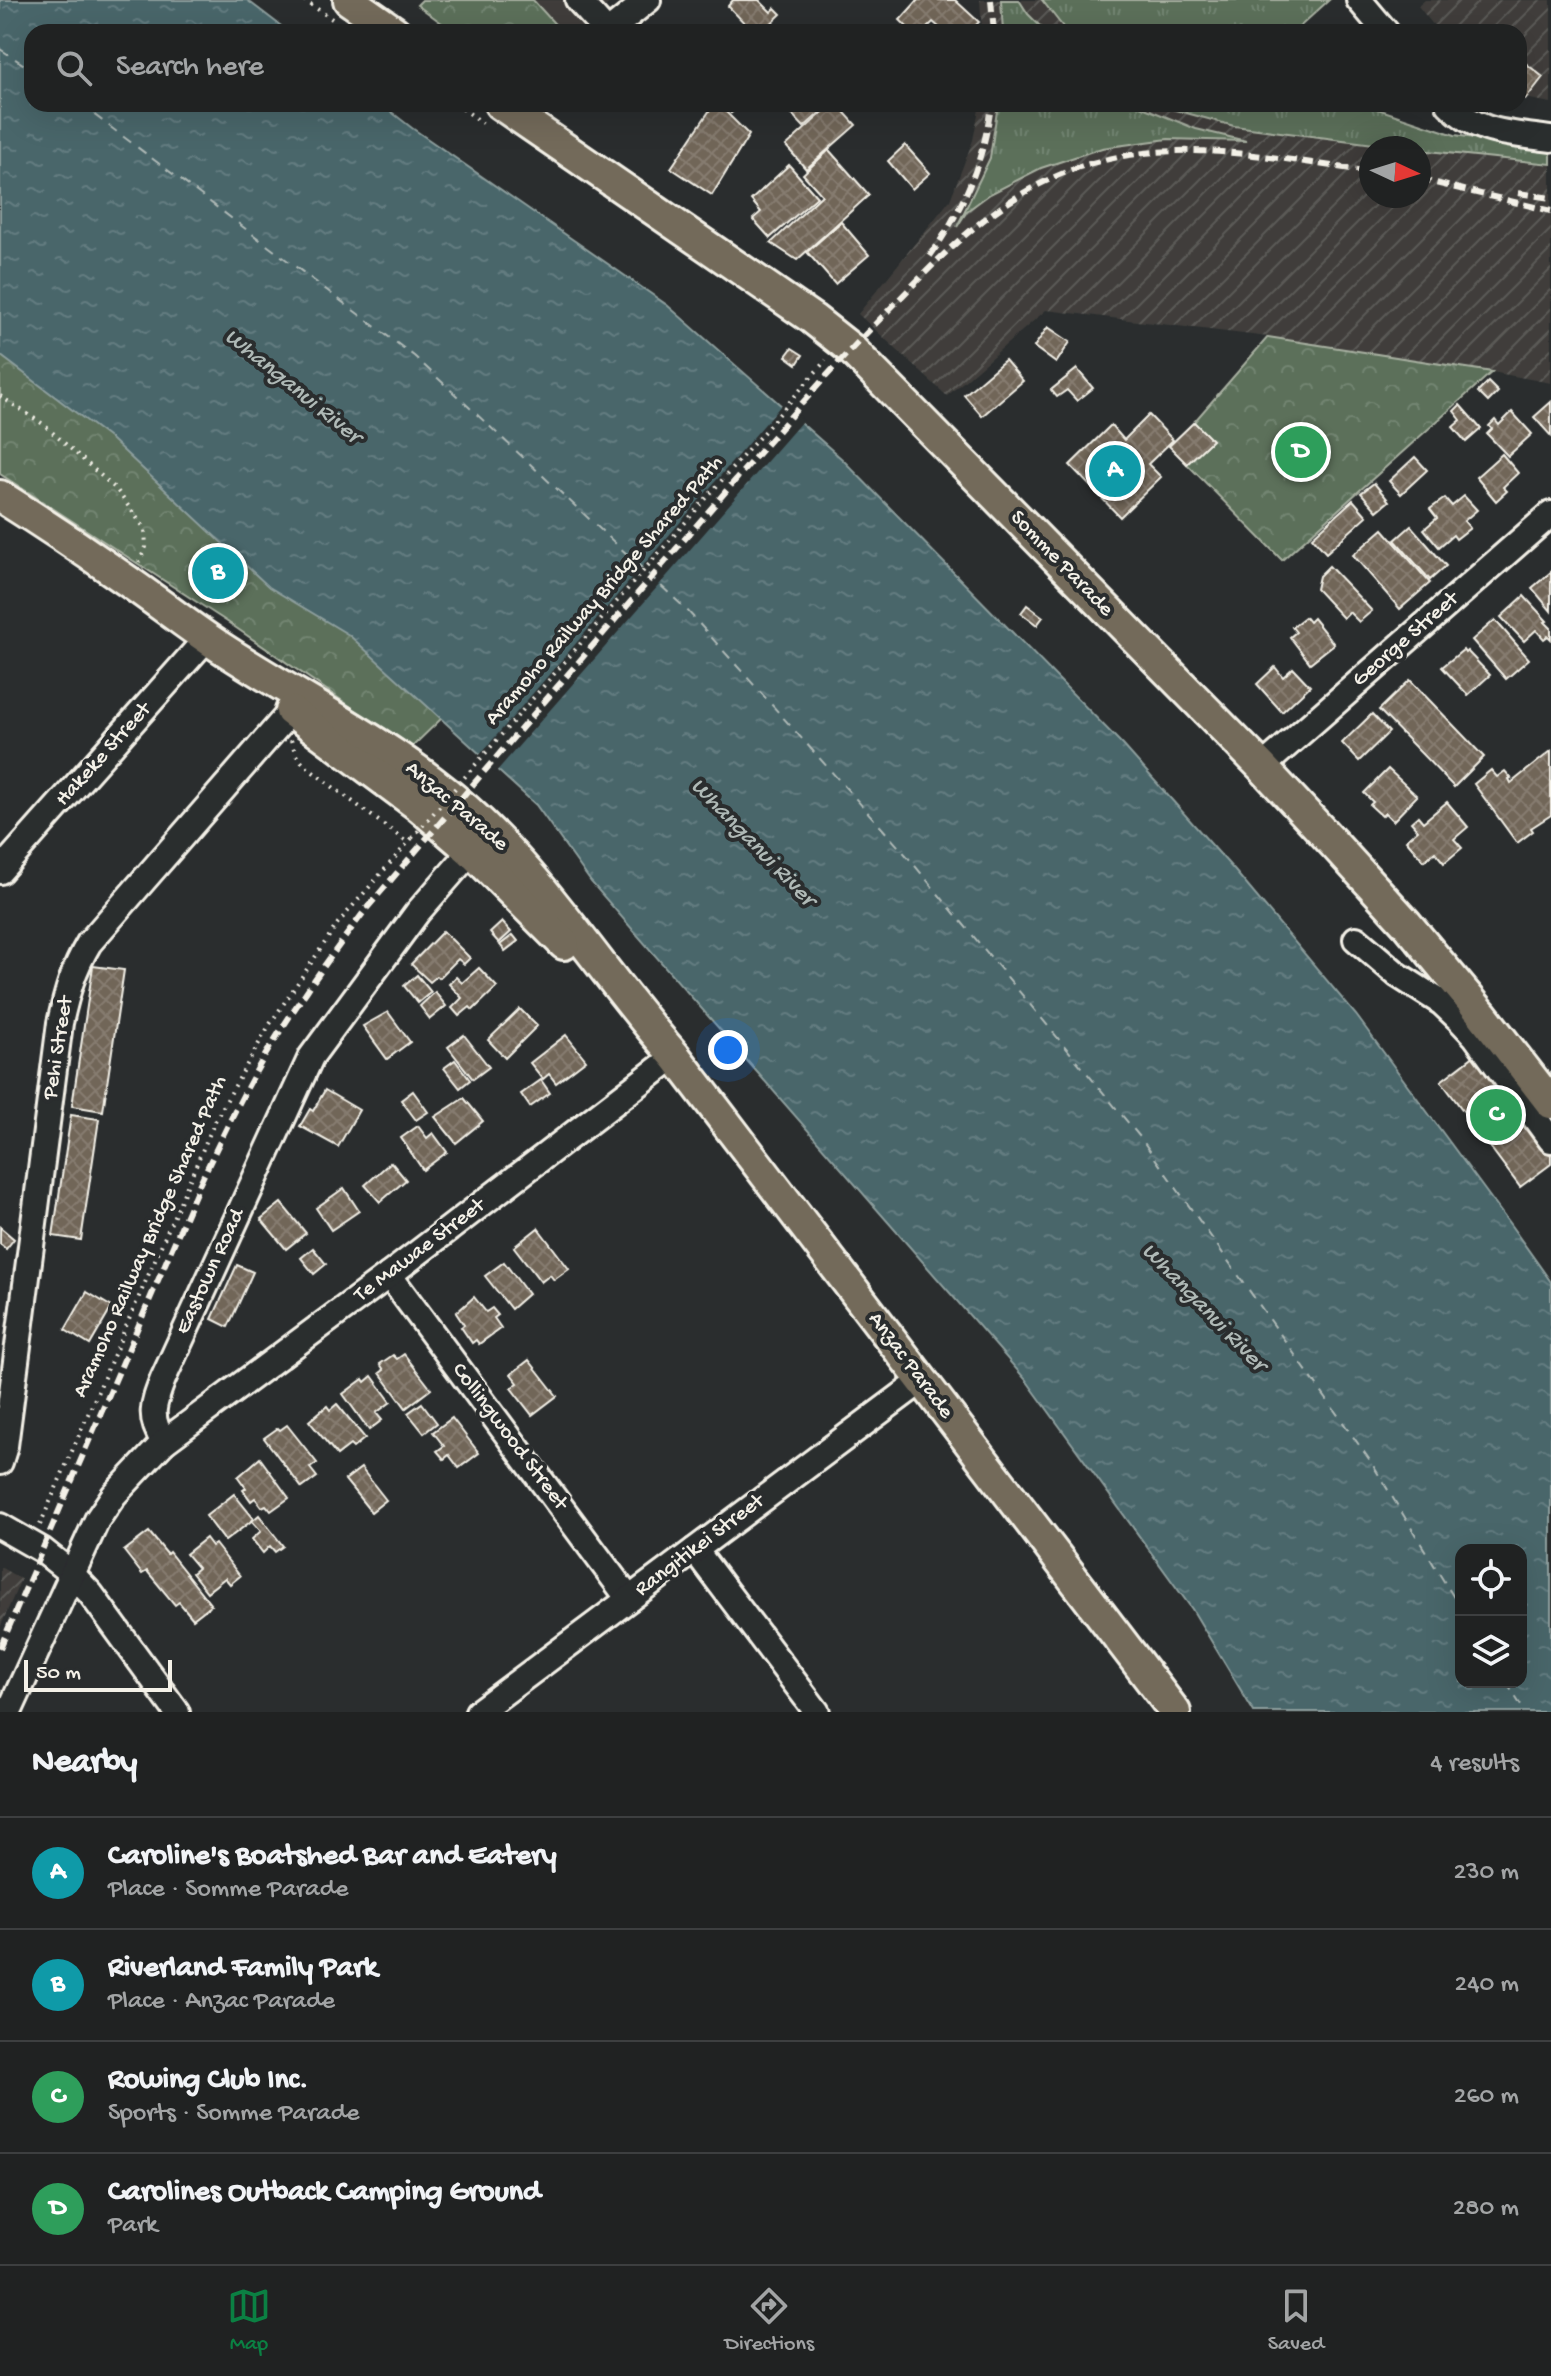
<!DOCTYPE html>
<html lang="en">
<head>
<meta charset="utf-8">
<style>
  body { margin:0; font-family:"Gochi Hand",sans-serif; background:#2d2f2f; color:#f1f3f6 }
  .controls { position:absolute; right:24px; bottom:24px; display:grid; overflow:hidden; border-radius:16px; box-shadow:0 8px 32px #0002 }
  .controls button { width:72px; height:72px; display:grid; place-items:center; padding:0; border:0; border-bottom:2px solid #3d3f40; background:#202222; color:#f1f3f6; font:40px sans-serif }
  .compass { position:absolute; left:1359px; top:136px; width:72px; height:72px; border-radius:50%; background:#202222; box-shadow:0 8px 32px #0002; rotate:94deg }
  .scale { position:absolute; left:24px; bottom:20px; width:148px; box-sizing:border-box; padding-left:8px; border:4px solid #f4f1e8; border-top:0; font-size:22px; line-height:28px; white-space:nowrap; color:#f4f1e8; -webkit-text-stroke:6px #2a2d2e; paint-order:stroke }
  .you { position:absolute; left:728px; top:1050px; width:28px; height:28px; margin:-20px; border:6px solid #fff; border-radius:50%; background:#1a73e8; box-shadow:0 0 0 12px #1a73e833 }
  .badge { display:grid; place-items:center; width:52px; height:52px; border-radius:50%; background:#0b8043; color:#fff; font-size:26px; font-weight:700 }
  .pin { position:absolute; translate:-50% -50%; border:4px solid #fff; box-shadow:0 2px 8px #0006 }
  .list { margin:0; padding:0; list-style:none }
  h2 { display:flex; justify-content:space-between; align-items:center; height:104px; margin:0; padding:0 32px; font-size:34px }
  h2 small { font-size:26px; font-weight:400; color:#a2a4a5 }
  .list li { display:grid; grid-template-columns:52px 1fr auto; gap:24px; align-items:center; box-sizing:border-box; height:112px; padding:0 32px; border-top:2px solid #3d3f40 }
  .list b { display:block; font-size:30px; white-space:nowrap }
  .list p { margin:0; font-size:26px; white-space:nowrap; color:#a2a4a5 }
  .list em { font-size:26px; font-style:normal; color:#a2a4a5 }
  .icon { flex:none; width:44px; height:44px; fill:none; stroke:currentColor; stroke-width:2; stroke-linecap:round; stroke-linejoin:round }
  .map { position:relative; flex:none; width:1551px; height:1712px; overflow:hidden }
  .search { position:absolute; background:#202222; box-shadow:0 8px 32px #0002; left:24px; right:24px; top:24px; height:88px; display:flex; align-items:center; gap:20px; box-sizing:border-box; padding:0 28px; border-radius:24px; color:#a2a4a5; font-size:30px }
  .sheet { height:552px; background:#202222 }
  nav { display:flex; justify-content:space-around; align-items:center; box-sizing:border-box; height:112px; border-top:2px solid #3d3f40; background:#202222; font-size:22px; color:#a2a4a5 }
  nav a { display:grid; justify-items:center; gap:4px }
  nav .on { color:#0b8043 }
  .map>svg:first-child { display:block }
</style>
</head>
<body>
<div class="map">
<svg width="1551" height="1712" viewBox="0 0 1551 1712">
  <defs>
    <pattern id="industrial-furrows" width="10" height="10" patternUnits="userSpaceOnUse" patternTransform="scale(2)"><rect width="10" height="10" fill="#3f3e3b"/><path d="M-1 1l2-2M0 10L10 0M9 11l2-2" fill="none" stroke="#5b5a57"/></pattern>
    <pattern id="grass-tufts" width="24" height="20" patternUnits="userSpaceOnUse" patternTransform="scale(2)"><rect width="24" height="20" fill="#5b705a"/><path d="M3 7l-1-3M5 7V3M7 7l1-3M15 17l-1-3M17 17v-4M19 17l1-3" fill="none" stroke="#738572"/></pattern>
    <pattern id="park-crowns" width="20" height="18" patternUnits="userSpaceOnUse" patternTransform="scale(2)"><rect width="20" height="18" fill="#5b705a"/><path d="M2 6a3 3 0 1 1 6 0M12 15a3 3 0 1 1 6 0" fill="none" stroke="#738572"/></pattern>
    <pattern id="water-ripples" width="26" height="14" patternUnits="userSpaceOnUse" patternTransform="scale(2)"><rect width="26" height="14" fill="#48666b"/><path d="M2 4q2-2 4 0t4 0M15 11q2-2 4 0t4 0" fill="none" stroke="#637c80"/></pattern>
    <pattern id="building-cross-hatch" width="8" height="8" patternUnits="userSpaceOnUse" patternTransform="scale(2)"><rect width="8" height="8" fill="#716658"/><path d="M0 0l8 8M0 8l8-8" fill="none" stroke="#867c70"/></pattern>
  </defs>
  <rect width="100%" height="100%" fill="#2a2d2e"/>
  <filter id="ink" filterUnits="userSpaceOnUse"><feTurbulence type="fractalNoise" baseFrequency=".0125" numOctaves="2"/><feDisplacementMap in="SourceGraphic" scale="16" xChannelSelector="R" yChannelSelector="G"/><feConvolveMatrix kernelMatrix="1 2 1 2 8 2 1 2 1" color-interpolation-filters="sRGB"/></filter>
  <g filter="url(#ink)">
    <!-- built -->
    <polygon fill="#3f3e3b" points="533,0 613,0 576,32 562,32"/>
    <!-- industrial -->
    <g fill="url(#industrial-furrows)">
      <polygon points="980,0 1001,0 1003,32 982,32"/>
      <polygon points="1019,0 1042,0 1067,32 1046,32 1028,14"/>
      <polygon points="1425,0 1551,0 1551,103 1519,97 1519,32 1439,32 1418,6"/>
      <polygon points="980,104 998,104 990,158 962,218 967,211 990,194 1041,168 1102,148 1168,139 1240,141 1196,129 1135,104 1162,104 1169,108 1234,126 1405,148 1371,148 1371,196 1419,196 1419,150 1551,164 1551,383 1492,372 1268,337 1046,310 947,396 858,314 950,200 973,140"/>
      <polygon points="0,1567 21,1579 0,1628"/>
    </g>
    <!-- grass -->
    <g fill="url(#grass-tufts)" stroke="#a8b0a1" stroke-width="2">
      <polygon points="1001,0 1019,0 1028,14 1046,32 1003,32"/>
      <polygon points="1042,0 1329,0 1294,32 1067,32"/>
      <polygon points="998,104 1135,104 1196,129 1246,141 1168,139 1102,148 1041,168 990,194 967,211 957,227 990,158"/>
      <polygon points="1162,104 1363,104 1455,135 1551,150 1551,164 1419,150 1419,148 1405,148 1234,126 1168,108"/>
    </g>
    <!-- park -->
    <g fill="url(#park-crowns)" stroke="#a8b0a1" stroke-width="2">
      <polygon points="422,0 533,0 562,32 454,32 417,5"/>
      <polygon points="1268,337 1492,372 1282,560 1187,464 1212,440 1194,422"/>
      <polygon points="0,339 228,522 444,716 411,748 229,623 0,474"/>
    </g>
    <!-- water -->
    <path fill="url(#water-ripples)" stroke="#8d9e9d" stroke-width="2" fill-rule="evenodd" d="M0,0h247l42,32h-257v72h349l31,24 255,177 175,154 281,286 112,126 121,144 156,212 39,55v430h-297l-62,-103 -166,-229 -435,-498 -55,-77 -187,-170 -80,-48 -157,-147 -112,-85zM1461,1550h60v132h-60z"/>
    <!-- pier -->
    <polygon fill="#2a2d2e" points="783,403 803,420 495,773 478,757"/>
    <g fill="none" stroke-linecap="round" stroke-linejoin="round">
      <!-- ferry -->
      <g stroke="#afb9b6" stroke-width="2" stroke-dasharray="10 8" stroke-linecap="butt">
        <polyline points="0,49 32,70"/>
        <polyline points="80,104 414,356 686,609 906,855 1140,1137 1369,1459 1461,1609"/>
        <polyline points="1506,1682 1525,1712"/>
      </g>
    </g>
    <!-- building -->
    <g fill="url(#building-cross-hatch)" stroke="#f4f1e8" stroke-width="2">
      <polygon points="733,0 759,0 771,12 775,8 781,14 762,32 753,32 728,6"/>
      <polygon points="918,0 955,0 979,22 969,32 936,32 940,28 933,22 923,32 912,32 900,20"/>
      <polygon points="1519,58 1543,77 1526,99 1519,94"/>
      <polygon points="714,104 718,104 749,135 712,195 671,168"/>
      <polygon points="718,104 742,104 731,113 724,105 721,108"/>
      <polygon points="792,104 830,104 804,127 787,109"/>
      <polygon points="832,104 837,104 856,125 806,169 786,146"/>
      <polygon points="905,145 930,173 912,189 888,161"/>
      <polygon points="829,150 869,195 797,260 771,243 822,195 803,174"/>
      <polygon points="789,165 817,197 770,238 753,219 761,212 751,200"/>
      <polygon points="841,222 869,255 835,284 807,252"/>
      <polygon points="1048,327 1070,342 1056,363 1034,347"/>
      <polygon points="792,348 803,355 797,364 786,356"/>
      <polygon points="1005,360 1023,381 982,416 964,395"/>
      <polygon points="1077,369 1093,388 1077,401 1067,390 1057,397 1051,390"/>
      <polygon points="1488,382 1498,392 1488,402 1478,392"/>
      <polygon points="1551,402 1551,436 1534,417"/>
      <polygon points="1460,405 1481,429 1466,442 1453,427 1461,420 1454,411"/>
      <polygon points="1512,412 1532,434 1508,456 1487,434 1492,429 1489,426 1495,420 1499,425"/>
      <polygon points="1149,415 1173,440 1148,464 1161,477 1120,517 1070,465 1111,425 1124,440"/>
      <polygon points="1194,422 1212,440 1187,464 1169,446"/>
      <polygon points="1502,454 1518,473 1503,487 1507,491 1496,501 1476,477"/>
      <polygon points="1415,457 1427,470 1401,494 1389,481"/>
      <polygon points="1374,483 1389,501 1377,511 1361,493"/>
      <polygon points="1464,496 1477,510 1464,521 1470,528 1456,539 1453,535 1439,547 1424,529 1437,518 1430,509 1445,498 1452,506"/>
      <polygon points="1353,500 1367,516 1326,553 1312,537"/>
      <polygon points="1411,526 1446,566 1430,580 1395,540"/>
      <polygon points="1383,529 1430,583 1400,609 1353,555"/>
      <polygon points="1329,566 1372,611 1359,622 1349,612 1343,618 1316,589 1319,576"/>
      <polygon points="1551,572 1551,611 1532,588"/>
      <polygon points="1524,596 1547,621 1545,622 1551,628 1551,639 1548,636 1544,639 1536,630 1524,641 1501,617"/>
      <polygon points="1027,605 1043,617 1037,625 1021,613"/>
      <polygon points="1305,617 1309,622 1313,618 1334,644 1310,663 1290,637 1296,632 1292,627"/>
      <polygon points="1495,620 1529,659 1506,679 1472,640"/>
      <polygon points="1463,650 1465,653 1467,651 1490,675 1468,695 1442,667"/>
      <polygon points="1275,667 1283,677 1293,668 1310,686 1282,712 1257,684"/>
      <polygon points="1410,680 1484,757 1454,787 1379,710"/>
      <polygon points="1372,714 1389,732 1359,761 1342,743"/>
      <polygon points="1551,751 1551,815 1531,828 1533,831 1517,843 1474,784 1491,770 1497,777 1505,771 1511,778 1509,779 1511,783"/>
      <polygon points="1388,769 1417,796 1393,821 1385,813 1382,816 1370,805 1373,802 1364,793"/>
      <polygon points="1447,802 1468,827 1454,839 1462,848 1444,863 1435,852 1424,861 1406,840 1418,830 1411,822 1418,816 1423,822"/>
      <polygon points="502,922 511,932 499,943 490,933"/>
      <polygon points="443,931 470,958 464,964 458,959 439,978 437,976 430,982 411,964"/>
      <polygon points="513,935 518,941 505,951 500,945"/>
      <polygon points="93,966 124,970 103,1111 72,1106"/>
      <polygon points="479,968 497,987 473,1010 470,1007 459,1016 452,1008 462,998 449,984 456,977 462,983"/>
      <polygon points="417,975 431,992 418,1003 404,986"/>
      <polygon points="435,992 446,1006 430,1019 420,1006"/>
      <polygon points="520,1009 537,1026 505,1058 488,1040"/>
      <polygon points="388,1012 410,1042 387,1059 363,1026"/>
      <polygon points="464,1035 489,1067 473,1079 448,1047"/>
      <polygon points="566,1035 586,1060 556,1083 549,1074 543,1079 530,1063"/>
      <polygon points="1479,1052 1551,1149 1551,1164 1520,1187 1441,1081"/>
      <polygon points="455,1060 470,1080 460,1088 444,1068"/>
      <polygon points="541,1080 550,1093 530,1107 521,1094"/>
      <polygon points="325,1090 359,1110 338,1147 300,1126 310,1109 313,1111"/>
      <polygon points="413,1091 428,1112 416,1120 401,1100"/>
      <polygon points="464,1098 483,1121 456,1143 435,1117"/>
      <polygon points="71,1115 99,1119 81,1240 53,1236"/>
      <polygon points="418,1126 427,1138 433,1133 447,1152 423,1170 401,1138"/>
      <polygon points="391,1162 406,1180 380,1202 365,1185"/>
      <polygon points="344,1188 359,1211 331,1230 316,1208"/>
      <polygon points="281,1203 306,1233 286,1249 261,1219"/>
      <polygon points="0,1227 14,1239 6,1249 0,1244"/>
      <polygon points="538,1228 569,1269 554,1280 550,1275 541,1282 514,1247"/>
      <polygon points="313,1248 326,1264 314,1274 301,1258"/>
      <polygon points="504,1262 528,1294 511,1309 485,1276"/>
      <polygon points="237,1265 253,1272 228,1327 212,1319"/>
      <polygon points="87,1292 112,1307 90,1345 65,1330"/>
      <polygon points="474,1297 486,1312 492,1308 498,1315 494,1318 501,1328 479,1344 476,1340 472,1343 461,1327 464,1325 456,1313"/>
      <polygon points="404,1354 431,1389 406,1408 380,1373 384,1370 380,1364 393,1355 397,1359"/>
      <polygon points="529,1360 557,1396 532,1415 511,1388 518,1383 511,1374"/>
      <polygon points="372,1376 391,1402 376,1413 382,1420 369,1430 343,1394 363,1379 365,1382"/>
      <polygon points="422,1403 437,1423 424,1433 408,1413"/>
      <polygon points="337,1404 365,1438 353,1448 350,1445 337,1455 309,1421 327,1406 330,1410"/>
      <polygon points="452,1418 479,1453 459,1468 449,1455 444,1459 437,1451 444,1446 433,1432"/>
      <polygon points="287,1425 317,1463 310,1468 317,1477 302,1488 264,1438 278,1428 280,1430"/>
      <polygon points="260,1458 289,1498 271,1511 266,1505 262,1507 255,1498 251,1501 243,1490 246,1488 238,1477"/>
      <polygon points="361,1468 386,1500 371,1512 345,1480"/>
      <polygon points="234,1494 254,1519 225,1541 206,1516"/>
      <polygon points="259,1515 283,1546 275,1552 270,1546 263,1553 252,1539 261,1531 252,1521"/>
      <polygon points="149,1532 167,1554 169,1552 211,1605 193,1619 179,1602 175,1605 147,1571 142,1574 124,1551"/>
      <polygon points="206,1538 212,1546 215,1544 240,1576 230,1584 225,1578 207,1592 192,1573 198,1568 186,1554"/>
    </g>
    <g fill="none" stroke-linecap="round" stroke-linejoin="round">
      <!-- minor casing -->
      <g stroke="#f4f1e8" stroke-width="30">
        <g id="minor">
          <polyline points="578,0 607,32"/>
          <polyline points="1359,0 1386,32"/>
          <polyline points="608,32 648,0"/>
          <path d="M1449,104c29,31 63,29 102,35"/>
          <polyline points="1262,767 1551,514"/>
          <polyline points="0,871 207,638"/>
          <polyline points="1356,939 1398,975 1442,1003 1460,1020 1475,1036 1551,1140"/>
          <polyline points="389,1275 629,1599"/>
          <path d="M164,1442c-16,-25 -11,-37 -1,-63l148,-322 106,-144 54,-62"/>
          <path d="M0,1462l5,-16 55,-423c7,-31 13,-53 29,-80l202,-232"/>
          <polyline points="0,1526 42,1550 71,1573 91,1594 177,1712"/>
          <polyline points="695,1550 817,1712"/>
          <polyline points="9,1712 97,1520 114,1495 164,1442 389,1275 675,1056"/>
          <polyline points="478,1712 921,1381"/>
        </g>
      </g>
      <!-- major casing -->
      <g stroke="#f4f1e8" stroke-width="36">
        <g id="major">
          <polyline points="349,0 395,32"/>
          <polyline points="500,104 813,319 851,349 1262,767 1334,844 1407,924 1482,1014 1551,1103"/>
          <path d="M0,496c43,27 85,55 126,84 32,22 62,46 94,67 85,56 188,105 261,176 73,70 127,158 194,233l500,656"/>
          <polyline points="291,711 420,807 471,851 564,944"/>
        </g>
      </g>
      <!-- path -->
      <g stroke="#f4f1e8" stroke-width="4" stroke-dasharray="2 6" stroke-linecap="butt">
        <polyline points="304,0 332,19"/>
        <polyline points="456,104 483,123"/>
        <polyline points="0,396 43,424 116,489 145,529 146,547 139,562"/>
        <polyline points="291,740 296,755 305,766 408,843"/>
        <polyline points="40,1525 216,1119 270,1024 338,923 412,838"/>
      </g>
      <!-- minor -->
      <use href="#minor" stroke="#2a2d2e" stroke-width="24"/>
      <!-- major -->
      <use href="#major" stroke="#736b5a" stroke-width="30"/>
      <!-- rail -->
      <g stroke="#f4f1e8" stroke-width="6" stroke-dasharray="12 6" stroke-linecap="butt">
        <polyline points="991,0 994,32"/>
        <polyline points="1419,179 1551,211"/>
        <polyline points="1518,193 1551,198"/>
        <path d="M930,256c32,-45 55,-97 61,-152"/>
        <path d="M0,1648l199,-463c22,-46 44,-93 70,-136 30,-49 63,-95 98,-141 107,-125 215,-250 323,-375 64,-74 126,-149 195,-219 59,-61 107,-114 189,-145 97,-35 199,-11 297,3"/>
      </g>
      <!-- path-bridge -->
      <polyline stroke="#f4f1e8" stroke-width="4" stroke-dasharray="2 6" stroke-linecap="butt" points="412,838 826,360"/>
    </g>
  </g>
  <g text-anchor="middle" dominant-baseline="central" stroke-width="8" stroke-linejoin="round" paint-order="stroke">
    <!-- street labels -->
    <g font-size="22" fill="#f4f1e8" stroke="#2a2d2e">
      <text transform="translate(1061 564) rotate(46)">Somme Parade</text>
      <text transform="translate(605 591) rotate(-49)">Aramoho Railway Bridge Shared Path</text>
      <text transform="translate(1406 640) rotate(-41)">George Street</text>
      <text transform="translate(104 755) rotate(-48)">Hakeke Street</text>
      <text transform="translate(456 807) rotate(40)">Anzac Parade</text>
      <text transform="translate(59 1048) rotate(-81)">Pehi Street</text>
      <text transform="translate(151 1237) rotate(-66)">Aramoho Railway Bridge Shared Path</text>
      <text transform="translate(420 1251) rotate(-37)">Te Mawae Street</text>
      <text transform="translate(211 1272) rotate(-65)">Eastown Road</text>
      <text transform="translate(910 1366) rotate(53)">Anzac Parade</text>
      <text transform="translate(509 1437) rotate(53)">Collingwood Street</text>
      <text transform="translate(700 1546) rotate(-37)">Rangitikei Street</text>
    </g>
    <!-- water labels -->
    <g font-size="24" font-style="italic" fill="#afb9b6" stroke="#2a2d2e">
      <text transform="translate(292 387) rotate(39)">Whanganui River</text>
      <text transform="translate(752 843) rotate(46)">Whanganui River</text>
      <text transform="translate(1203 1308) rotate(46)">Whanganui River</text>
    </g>
  </g>
</svg>
<div class="controls">
<button><svg class="icon" aria-label="locate" viewBox="0 0 24 24"><circle cx="12" cy="12" r="6"/><path d="M12 2v4M12 18v4M2 12h4M18 12h4"/></svg></button>
<button><svg class="icon" aria-label="layers" viewBox="0 0 24 24"><path d="M12 4l9 5-9 5-9-5zM3 14l9 5 9-5"/></svg></button>
</div>
<svg class="compass" viewBox="-18 -18 36 36"><path d="M0-13l5 13h-10z" fill="#e53935"/><path d="M0 13l5-13h-10z" fill="#a2a4a5"/></svg>
<div class="scale">50 m</div>
<div class="you"></div>
<div class="pin badge" style="left:1115px;top:471px;background:#0f9aa8">A</div>
<div class="pin badge" style="left:218px;top:573px;background:#0f9aa8">B</div>
<div class="pin badge" style="left:1496px;top:1115px;background:#2e9e5b">C</div>
<div class="pin badge" style="left:1301px;top:452px;background:#2e9e5b">D</div>
<div class="search"><svg class="icon" aria-label="search" viewBox="0 0 24 24"><circle cx="10" cy="10" r="6"/><path d="M15 15l6 6"/></svg>Search here</div>
</div>
<section class="sheet">
<h2>Nearby<small>4 results</small></h2>
<ul class="list">
<li><span class="badge" style="background:#0f9aa8">A</span><div><b>Caroline's Boatshed Bar and Eatery</b><p>Place · Somme Parade</p></div><em>230 m</em></li>
<li><span class="badge" style="background:#0f9aa8">B</span><div><b>Riverland Family Park</b><p>Place · Anzac Parade</p></div><em>240 m</em></li>
<li><span class="badge" style="background:#2e9e5b">C</span><div><b>Rowing Club Inc.</b><p>Sports · Somme Parade</p></div><em>260 m</em></li>
<li><span class="badge" style="background:#2e9e5b">D</span><div><b>Carolines Outback Camping Ground</b><p>Park</p></div><em>280 m</em></li>
</ul>
</section>
<nav>
<a class="on"><svg class="icon" aria-label="map" viewBox="0 0 24 24"><path d="M3 6l6-2 6 2 6-2v14l-6 2-6-2-6 2zM9 4v14M15 6v14"/></svg>Map</a>
<a><svg class="icon" aria-label="directions" viewBox="0 0 24 24"><path d="M12 3l9 9-9 9-9-9zM9 14v-3h6M13 9l2 2-2 2"/></svg>Directions</a>
<a><svg class="icon" aria-label="saved" viewBox="0 0 24 24"><path d="M7 4h10v16l-5-4-5 4z"/></svg>Saved</a>
</nav>
</body>
</html>
